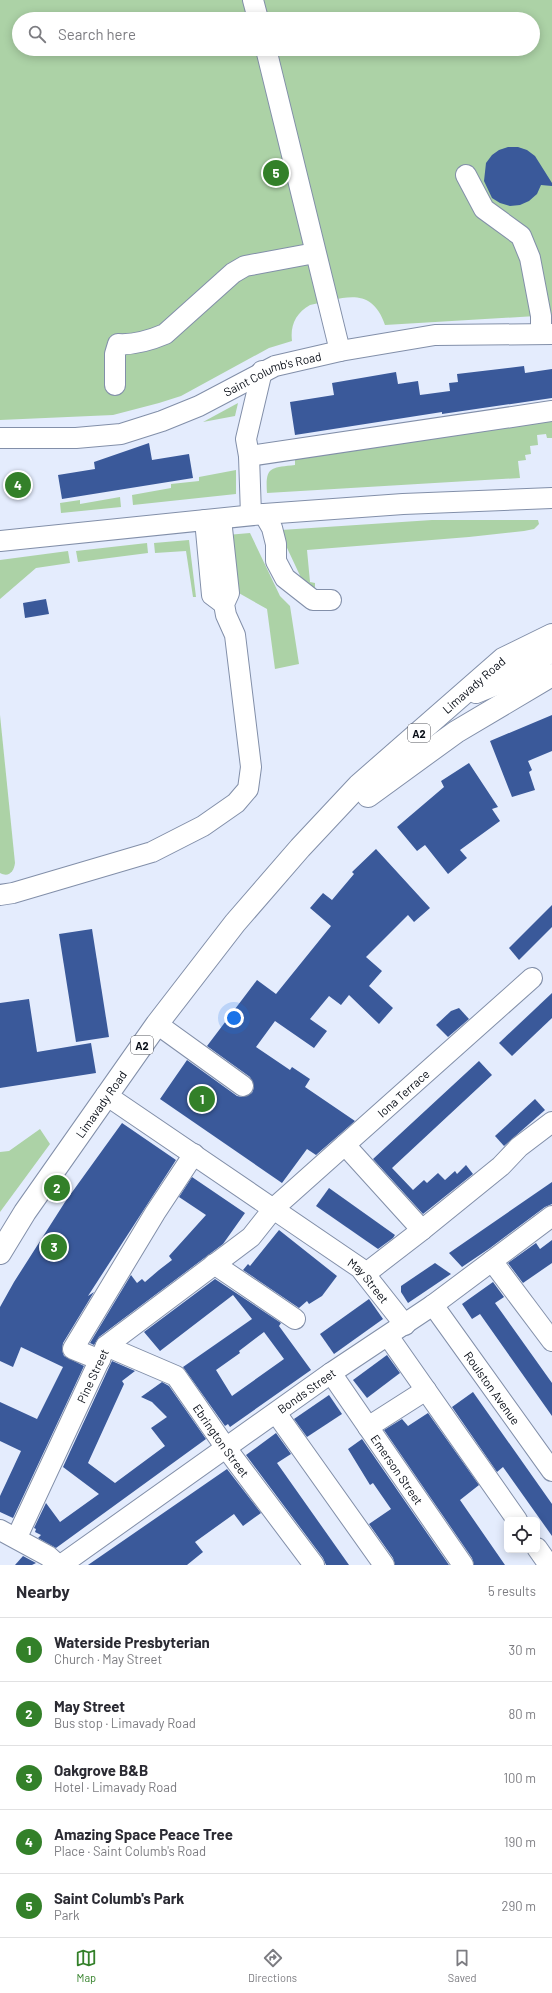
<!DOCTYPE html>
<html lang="en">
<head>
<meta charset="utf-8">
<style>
  body { margin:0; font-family:Barlow,sans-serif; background:#f2f2f3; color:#2b2b33 }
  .controls { position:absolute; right:12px; bottom:12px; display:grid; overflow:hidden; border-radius:6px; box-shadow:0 2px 10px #0003 }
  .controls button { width:36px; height:36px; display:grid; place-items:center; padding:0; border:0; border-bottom:1px solid #e1e1e2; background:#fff; color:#2b2b33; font:20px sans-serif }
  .you { position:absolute; left:234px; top:1018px; width:14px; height:14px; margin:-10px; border:3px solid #fff; border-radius:50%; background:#1a73e8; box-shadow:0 0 0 6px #1a73e833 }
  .badge { display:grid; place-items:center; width:26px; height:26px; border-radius:50%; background:#338029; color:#fff; font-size:13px; font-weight:700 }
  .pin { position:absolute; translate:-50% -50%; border:2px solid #fff; box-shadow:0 1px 4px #0006 }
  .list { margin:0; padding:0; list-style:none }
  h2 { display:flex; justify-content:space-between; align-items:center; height:52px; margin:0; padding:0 16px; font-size:17px }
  h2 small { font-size:13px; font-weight:400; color:#7c7c81 }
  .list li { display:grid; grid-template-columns:26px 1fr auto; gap:12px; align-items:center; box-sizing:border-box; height:64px; padding:0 16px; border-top:1px solid #e1e1e2 }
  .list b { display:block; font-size:15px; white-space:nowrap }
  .list p { margin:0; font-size:13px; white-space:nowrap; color:#7c7c81 }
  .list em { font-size:13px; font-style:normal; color:#7c7c81 }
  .icon { flex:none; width:22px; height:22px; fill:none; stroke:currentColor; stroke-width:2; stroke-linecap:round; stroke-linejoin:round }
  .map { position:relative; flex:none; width:552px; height:1565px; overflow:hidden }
  .search { position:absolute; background:#fff; box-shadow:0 2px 10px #0003; left:12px; right:12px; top:12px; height:44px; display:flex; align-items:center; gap:10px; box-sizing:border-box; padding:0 14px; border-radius:22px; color:#7c7c81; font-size:15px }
  .sheet { height:372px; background:#fff }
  nav { display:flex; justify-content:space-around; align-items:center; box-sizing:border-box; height:56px; border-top:1px solid #e1e1e2; background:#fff; font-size:11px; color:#7c7c81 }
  nav a { display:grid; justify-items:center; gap:2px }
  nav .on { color:#338029 }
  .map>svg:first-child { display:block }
</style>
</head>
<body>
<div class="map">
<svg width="552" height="1565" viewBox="0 0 552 1565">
  <rect width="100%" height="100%" fill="#e4ecfd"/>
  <!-- green -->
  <g fill="#acd2a6" fill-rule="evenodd">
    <path d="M0,0h552v315l-167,10c-14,-41 -43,-26 -75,-20 -14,8 -20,20 -18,36l-23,7 -88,48 -22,7 -46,12 -113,5zM19,19h514v30h-514z"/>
    <polygon points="238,403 235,416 203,422"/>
    <path d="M552,421v17h-5l-1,-4 -9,1 1,10 -8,1 1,8 -6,1 1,5 -8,1 2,17 -253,15c-2,-27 4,-25 28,-28v-6z"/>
    <polygon points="236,470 236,494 133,505 132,495 171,488 171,484 199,481 199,477"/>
    <polygon points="120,497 121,507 61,513 60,503 80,500 80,504"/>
    <polygon points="432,520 538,520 539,524 534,529 524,531 469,537 307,550 310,582 315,583 315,588 303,582 281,535 281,530"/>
    <polygon points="250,533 280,596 290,606 299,664 275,669 267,609 237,592 227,535"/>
    <polygon points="189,540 196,597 193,597 186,551 155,553 154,543"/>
    <polygon points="147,543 148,553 78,562 76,551"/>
    <polygon points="68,551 70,563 36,568 0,599 0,560"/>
    <path d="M0,715l15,148c-1,8 -6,15 -15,10z"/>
    <polygon points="40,1129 50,1144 0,1212 0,1152 9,1151"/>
  </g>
  <!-- building -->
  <g fill="#3a599a" fill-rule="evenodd">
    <polygon points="508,147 518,147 527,150 535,156 552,183 552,186 541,185 537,194 529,201 520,205 510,206 500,203 492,198 484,181 486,163 492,155 499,150"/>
    <polygon points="524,366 525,373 552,369 552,398 442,414 442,412 295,435 290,402 334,395 332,383 396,372 398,384 418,381 420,395 450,391 449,383 458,382 457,374"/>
    <polygon points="149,443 152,460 189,454 193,478 62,499 58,475 95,469 94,462"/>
    <polygon points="46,599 49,614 25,618 23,603"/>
    <polygon points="552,715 552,751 528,761 532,770 529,772 535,790 512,797 490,741"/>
    <polygon points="469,763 498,807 492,809 500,821 460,850 467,858 448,874 425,845 417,851 397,827 444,787 441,781"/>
    <polygon points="376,849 430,908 414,922 408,915 366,957 382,971 369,986 393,1008 379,1024 349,995 341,1005 329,996 310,1019 327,1031 314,1048 275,1021 256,1047 290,1070 292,1067 310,1079 305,1087 355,1121 316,1155 307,1149 282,1183 160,1099 187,1060 237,1096 242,1097 252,1093 254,1087 250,1077 207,1046 257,980 276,994 331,926 310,908 323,893 332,900 354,874 352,872"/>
    <polygon points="552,905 552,927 519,960 509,948"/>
    <polygon points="92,929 109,1037 76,1042 59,934"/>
    <polygon points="552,993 552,1018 512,1056 499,1043"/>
    <polygon points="29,999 37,1052 91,1043 96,1073 0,1088 0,1003"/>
    <polygon points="459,1008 469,1019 448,1037 436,1025 451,1011"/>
    <polygon points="479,1061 492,1075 392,1168 413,1190 424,1180 427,1183 438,1173 445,1180 455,1171 457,1174 466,1165 473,1174 423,1214 373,1159"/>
    <polygon points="535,1099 545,1110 504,1146 495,1136"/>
    <polygon points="122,1123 176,1160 88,1296 94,1292 63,1343 62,1350 64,1356 84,1366 13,1518 0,1512 0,1496 21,1451 0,1441 0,1402 37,1419 63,1367 21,1347 13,1367 0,1361 0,1307 14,1282 65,1202"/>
    <polygon points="192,1177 245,1213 223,1244 99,1337 94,1345 90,1343 131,1275 137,1283 142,1279 145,1282 159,1270 172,1260 169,1256 206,1215 179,1197"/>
    <polygon points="552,1182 552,1204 545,1207 490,1248 462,1267 449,1253"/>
    <polygon points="329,1188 395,1235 393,1238 378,1249 316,1206"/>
    <polygon points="279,1230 337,1276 322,1296 309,1304 307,1301 299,1308 243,1270 248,1264 250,1266"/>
    <polygon points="552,1240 552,1263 523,1283 508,1263 536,1243 540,1249"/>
    <polygon points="435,1263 451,1274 408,1303 401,1292 401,1286"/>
    <path d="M215,1279l66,44 -2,3 32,44 -81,57 -2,-3 -3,2 -42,-59 69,-48 -19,-24 -73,56 -16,-19zM264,1332l20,27 -52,37 -16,-26 24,-17 -1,-2z"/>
    <polygon points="493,1282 504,1297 495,1303 552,1383 552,1416 480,1314 472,1319 462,1304"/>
    <polygon points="369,1299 383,1319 334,1354 320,1334"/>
    <polygon points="387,1355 400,1373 367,1398 353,1380"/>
    <polygon points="112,1361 135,1371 122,1381 124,1384 88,1463 115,1483 165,1446 151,1428 167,1417 152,1402 141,1397 162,1382 169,1386 206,1439 56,1548 38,1538 41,1535 35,1532 36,1529 34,1528 46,1503 60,1522 99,1494 63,1467"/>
    <polygon points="473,1392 552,1504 552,1536 503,1467 497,1472 452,1407"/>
    <polygon points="329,1395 342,1414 307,1437 294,1419"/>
    <polygon points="428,1413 479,1485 460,1500 505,1565 474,1565 472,1558 384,1430 402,1419 408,1426"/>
    <polygon points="276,1433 291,1454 277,1463 349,1565 326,1565 323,1558 246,1455"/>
    <polygon points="362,1439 449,1565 395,1565 393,1558 369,1524 391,1509 373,1483 370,1485 348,1449"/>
    <polygon points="227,1469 261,1513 243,1526 234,1514 195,1542 203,1552 187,1565 88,1565"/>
    <polygon points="23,1556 36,1563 32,1565 15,1565"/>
  </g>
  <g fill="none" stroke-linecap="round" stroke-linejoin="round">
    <!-- minor casing -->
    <g stroke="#828fa9" stroke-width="22">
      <g id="minor">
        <polyline points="253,0 258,19"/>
        <polyline points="266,49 340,351"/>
        <polyline points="466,175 484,209 521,236 530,258 541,316 541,334"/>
        <path d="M115,385v-31l3,-10c16,1 33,-4 47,-10l68,-61 12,-7 70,-13"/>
        <path id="s1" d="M0,438h76l45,-4 41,-13 37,-15 76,-40 65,-15 95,-16 117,-1"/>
        <polyline points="249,456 552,411"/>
        <polyline points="264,514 272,528 276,544 276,561 285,578 313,600 331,600"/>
        <polyline points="251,515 249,456 246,439 262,371"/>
        <polyline points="205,520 212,595 224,604"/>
        <polyline points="0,541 264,514 403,504 552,498"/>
        <polyline points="0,895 13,893 152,852 203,826 236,803 248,789 251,767 235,635 226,615 224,604 229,593 221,519"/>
        <polyline points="157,1024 243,1086"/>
        <path id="s2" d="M106,1095l254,173 45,57"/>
        <polyline points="345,1145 422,1230 365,1274"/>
        <polyline points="422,1230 501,1166 519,1147 552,1122"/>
        <polyline points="492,1261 552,1341"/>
        <polyline points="214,1264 295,1319"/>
        <path id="s3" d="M433,1305l119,166"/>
        <polyline points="388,1336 517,1520"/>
        <path id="s4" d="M106,1346l70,30 50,72 88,117"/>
        <polyline points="100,1360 73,1349 155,1213 194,1154"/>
        <path id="s5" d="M331,1373l132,192"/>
        <polyline points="276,1413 384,1565"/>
        <polyline points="368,1427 426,1390"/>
        <polyline points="0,1530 48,1556 58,1565"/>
        <path id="s6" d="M17,1537l89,-191 145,-109 23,-29 258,-230"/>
        <polyline points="537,1548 549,1565"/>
        <path id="s7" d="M61,1565l270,-192 102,-68 119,-89"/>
      </g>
    </g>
    <!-- highway casing -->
    <g stroke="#828fa9" stroke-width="24">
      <g id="highway">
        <polyline points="476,692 498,683 552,651"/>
        <polyline points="368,796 456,732 552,675"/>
        <path id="s8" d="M0,1253l25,-41 132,-188 78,-101 65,-75 59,-63 144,-126 49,-24"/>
      </g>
    </g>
    <!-- minor -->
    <use href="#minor" stroke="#fff" stroke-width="20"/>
    <!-- highway -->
    <use href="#highway" stroke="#fff" stroke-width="22"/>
  </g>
  <g text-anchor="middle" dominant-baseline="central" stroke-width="4" stroke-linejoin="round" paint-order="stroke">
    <!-- shield labels -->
    <g fill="#fff" stroke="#54575d" stroke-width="1">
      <rect x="408" y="724" width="22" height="18" rx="3"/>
      <rect x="131" y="1036" width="22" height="18" rx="3"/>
    </g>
    <g font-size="11" font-weight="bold" fill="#0a0f18">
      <text x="419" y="733">A2</text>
      <text x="142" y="1045">A2</text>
    </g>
    <!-- street labels -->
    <g font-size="12" fill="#0a0f18" stroke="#fff">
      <text stroke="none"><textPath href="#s1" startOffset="285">Saint Columb's Road</textPath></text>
      <text stroke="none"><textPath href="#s8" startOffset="743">Limavady Road</textPath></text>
      <text stroke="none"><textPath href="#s6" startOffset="602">Iona Terrace</textPath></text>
      <text stroke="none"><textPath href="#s8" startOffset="180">Limavady Road</textPath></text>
      <text stroke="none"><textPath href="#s2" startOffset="322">May Street</textPath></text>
      <text stroke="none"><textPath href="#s6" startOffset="178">Pine Street</textPath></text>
      <text stroke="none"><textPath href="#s3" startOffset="102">Roulston Avenue</textPath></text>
      <text stroke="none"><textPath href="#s7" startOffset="301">Bonds Street</textPath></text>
      <text stroke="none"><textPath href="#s4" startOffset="155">Ebrington Street</textPath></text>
      <text stroke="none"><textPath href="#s5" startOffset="117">Emerson Street</textPath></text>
    </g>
  </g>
</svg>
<div class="controls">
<button><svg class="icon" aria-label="locate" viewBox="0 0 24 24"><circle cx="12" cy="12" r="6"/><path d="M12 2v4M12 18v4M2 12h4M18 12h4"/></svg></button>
</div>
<div class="you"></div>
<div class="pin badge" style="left:202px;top:1099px">1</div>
<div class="pin badge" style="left:57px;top:1188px">2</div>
<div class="pin badge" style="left:54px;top:1247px">3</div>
<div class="pin badge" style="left:18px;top:485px">4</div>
<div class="pin badge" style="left:276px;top:173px">5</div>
<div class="search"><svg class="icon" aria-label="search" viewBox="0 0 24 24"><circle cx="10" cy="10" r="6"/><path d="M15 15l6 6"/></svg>Search here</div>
</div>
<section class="sheet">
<h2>Nearby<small>5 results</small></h2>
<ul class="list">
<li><span class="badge">1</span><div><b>Waterside Presbyterian</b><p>Church · May Street</p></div><em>30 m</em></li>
<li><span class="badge">2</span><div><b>May Street</b><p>Bus stop · Limavady Road</p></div><em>80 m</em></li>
<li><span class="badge">3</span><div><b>Oakgrove B&amp;B</b><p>Hotel · Limavady Road</p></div><em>100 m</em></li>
<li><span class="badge">4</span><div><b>Amazing Space Peace Tree</b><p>Place · Saint Columb's Road</p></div><em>190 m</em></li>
<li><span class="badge">5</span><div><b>Saint Columb's Park</b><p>Park</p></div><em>290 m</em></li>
</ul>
</section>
<nav>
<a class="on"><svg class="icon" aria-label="map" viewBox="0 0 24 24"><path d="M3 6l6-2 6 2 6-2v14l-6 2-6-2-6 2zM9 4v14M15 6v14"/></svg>Map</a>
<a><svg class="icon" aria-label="directions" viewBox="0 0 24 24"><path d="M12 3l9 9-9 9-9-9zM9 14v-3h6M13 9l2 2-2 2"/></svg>Directions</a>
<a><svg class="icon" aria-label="saved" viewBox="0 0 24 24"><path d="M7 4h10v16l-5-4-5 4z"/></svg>Saved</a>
</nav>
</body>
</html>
